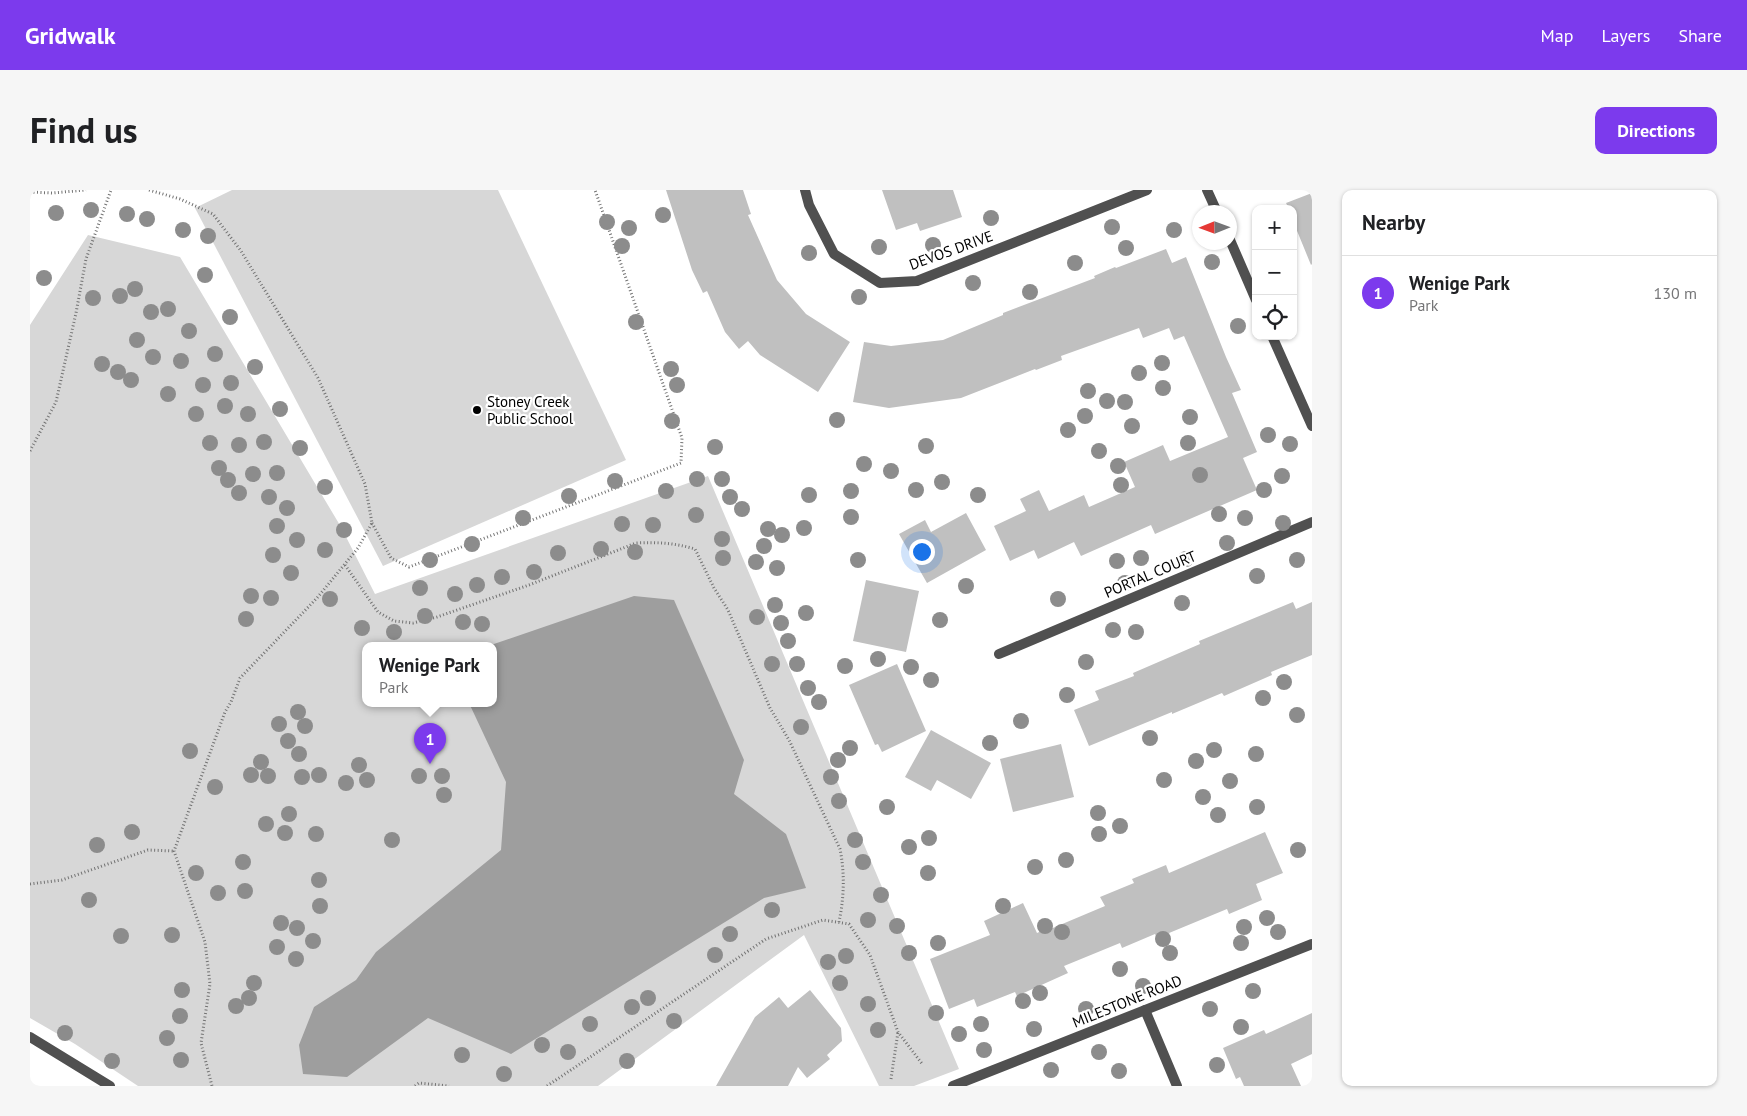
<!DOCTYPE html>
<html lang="en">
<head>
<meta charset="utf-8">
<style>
  body { margin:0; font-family:"PT Sans",sans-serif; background:#f6f6f6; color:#202124 }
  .controls { position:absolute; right:15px; top:15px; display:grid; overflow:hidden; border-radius:10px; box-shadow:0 1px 4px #0004 }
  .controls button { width:45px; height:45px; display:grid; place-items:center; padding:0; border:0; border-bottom:1px solid #e0e0e0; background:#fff; color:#202124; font:25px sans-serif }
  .compass { position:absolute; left:1162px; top:15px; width:45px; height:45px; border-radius:50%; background:#fff; box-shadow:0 1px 4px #0004; rotate:269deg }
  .you { position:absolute; left:891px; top:361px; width:18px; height:18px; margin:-12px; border:4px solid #fff; border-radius:50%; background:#1a73e8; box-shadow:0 0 0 8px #1a73e833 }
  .badge { display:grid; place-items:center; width:32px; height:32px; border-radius:50%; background:#7c3aed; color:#fff; font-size:16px; font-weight:700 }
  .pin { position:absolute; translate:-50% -41px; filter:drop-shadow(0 1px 2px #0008) }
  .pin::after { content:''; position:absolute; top:26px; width:18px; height:15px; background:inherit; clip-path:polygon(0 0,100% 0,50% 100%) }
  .popup { position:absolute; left:332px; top:452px; width:135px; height:65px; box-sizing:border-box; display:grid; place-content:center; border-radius:10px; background:#fff; filter:drop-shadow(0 1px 4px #0005); font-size:16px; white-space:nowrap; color:#757577 }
  .popup b { font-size:19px; color:#202124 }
  .popup::after { content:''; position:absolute; left:50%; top:100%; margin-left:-10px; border:10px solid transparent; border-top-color:#fff }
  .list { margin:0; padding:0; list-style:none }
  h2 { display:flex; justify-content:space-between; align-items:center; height:65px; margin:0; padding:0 20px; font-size:21px }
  h2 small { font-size:16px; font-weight:400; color:#757577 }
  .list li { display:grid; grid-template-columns:32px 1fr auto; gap:15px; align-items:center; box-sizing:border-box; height:75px; padding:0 20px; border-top:1px solid #e0e0e0 }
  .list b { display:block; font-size:19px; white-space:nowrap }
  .list p { margin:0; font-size:16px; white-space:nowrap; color:#757577 }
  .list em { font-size:16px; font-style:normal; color:#757577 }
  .icon { flex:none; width:28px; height:28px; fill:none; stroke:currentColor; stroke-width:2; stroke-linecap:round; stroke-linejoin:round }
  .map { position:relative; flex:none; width:1282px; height:896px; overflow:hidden; border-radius:10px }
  header { display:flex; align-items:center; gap:30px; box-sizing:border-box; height:70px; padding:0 25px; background:#7c3aed; color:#fff }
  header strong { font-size:24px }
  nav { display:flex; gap:28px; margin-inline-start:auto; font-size:18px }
  .intro { display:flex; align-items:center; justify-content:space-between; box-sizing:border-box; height:120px; padding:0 30px }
  h1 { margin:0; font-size:35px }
  .button { padding:12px 22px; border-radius:10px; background:#7c3aed; color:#fff; font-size:18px; font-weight:700 }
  main { display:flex; gap:30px; padding:0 30px }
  aside { flex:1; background:#fff; border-radius:10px; box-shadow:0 1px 4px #0004 }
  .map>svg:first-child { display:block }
</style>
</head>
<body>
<header>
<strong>Gridwalk</strong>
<nav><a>Map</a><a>Layers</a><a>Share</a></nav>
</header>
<div class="intro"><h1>Find us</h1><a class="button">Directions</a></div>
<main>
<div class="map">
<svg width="1282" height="896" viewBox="0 0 1282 896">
  <rect width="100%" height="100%" fill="#fff"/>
  <!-- green -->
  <g fill="#d7d7d7" fill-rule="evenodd">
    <polygon points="202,0 468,0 596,270 353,376 165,18"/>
    <path d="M58,45l92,22 161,270 34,67 333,-118 251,593 -45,17h-35l-75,-151 -206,151h-460l-63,-42 -45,-26v-693zM336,455h128v58h-128z"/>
  </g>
  <!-- water -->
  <polygon fill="#9e9e9e" points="604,406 644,410 714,570 704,604 756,644 776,698 734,708 481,864 398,828 317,887 273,884 269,855 284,817 326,790 346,762 471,660 476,592 439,513 464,513 464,455 461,455"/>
  <!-- building -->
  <g fill="#c0c0c0">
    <polygon points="636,0 713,0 721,24 718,25 747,90 776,124 820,152 788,202 730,165 718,151 709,159 695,142 677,101 673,103 662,80"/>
    <polygon points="852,0 923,0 932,27 890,41 887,33 866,40"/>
    <polygon points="1282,3 1282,74 1281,75 1263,31 1263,19 1259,19 1256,13"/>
    <polygon points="1136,59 1142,73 1156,67 1196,167 1211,200 1202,203 1227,262 1213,268 1227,300 1125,344 1121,335 1051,366 1044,352 1008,369 1004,360 980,371 964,336 996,321 990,309 1009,300 1019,321 1054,305 1059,317 1105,297 1094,272 1133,255 1140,271 1198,247 1154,146 1144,150 1139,138 1113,148 1109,138 1031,166 1032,170 1006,180 1005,179 931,208 859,218 823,212 834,152 861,156 913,150 973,125 973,123 1065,88 1064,86 1085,77 1086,78"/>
    <polygon points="936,323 956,360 897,393 869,344 895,330 901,342"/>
    <polygon points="836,390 889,401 876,462 823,451"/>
    <polygon points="1263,412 1266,419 1282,412 1282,465 1241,482 1242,485 1194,506 1192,503 1142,524 1142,522 1059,556 1044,520 1069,510 1065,501 1104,486 1103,483 1170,454 1169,451"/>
    <polygon points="867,474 896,541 852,562 848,554 845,555 819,495"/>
    <polygon points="901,540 961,573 941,609 907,590 901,601 875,587"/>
    <polygon points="1031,554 1044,607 983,622 970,569"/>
    <polygon points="1235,642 1253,683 1226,694 1232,710 1199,724 1197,719 1127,748 1125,744 1092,758 1090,753 1034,776 1038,783 987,806 985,802 947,817 944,809 919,819 900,769 960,745 954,731 993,713 1007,743 1018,738 1018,740 1075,716 1070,707 1104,693 1102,689 1136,675 1139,683"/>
    <polygon points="780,800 811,838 812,851 797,865 800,869 777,888 768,877 758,896 686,896 725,827 749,807 758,818"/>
    <polygon points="1282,823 1282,864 1261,874 1271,896 1214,896 1210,887 1206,889 1193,858 1234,840 1236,844"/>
  </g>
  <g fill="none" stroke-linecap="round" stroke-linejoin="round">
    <!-- path -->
    <g stroke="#727272" stroke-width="3" stroke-dasharray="1 2.5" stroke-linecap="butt">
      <polyline points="119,0 150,9 183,24 211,61 288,188 335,294 342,333 328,358 287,408 210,488 201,512 195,522 144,661 175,752 180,794 171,853 182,896"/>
      <polyline points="0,2 22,3 56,0"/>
      <polyline points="0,261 26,212 46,123 56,69 81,0"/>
      <polyline points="342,333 361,368 379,377 651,273 652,248 565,0"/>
      <path d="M315,375l33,47 16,9 19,2 24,-6 92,-32 107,-42c21,-1 39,0 59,6l19,39 14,22 42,98 19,32 51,109c5,25 4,49 -1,73"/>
      <polyline points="0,694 32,690 118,660 144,661"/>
      <polyline points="861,889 868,842"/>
      <polyline points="385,896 389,893 419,896"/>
      <polyline points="517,896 736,749 793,730 819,734 840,765 868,842 893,875"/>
    </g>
    <!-- minor -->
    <g stroke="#505050" stroke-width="10">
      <polyline points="775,0 779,15 804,64 850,93 887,91 1117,0"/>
      <polyline points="969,464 1282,332"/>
      <polyline points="1115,820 1147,896"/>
      <polyline points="923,896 1282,754"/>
    </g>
    <!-- tertiary -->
    <g stroke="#505050" stroke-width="10">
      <polyline points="1177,0 1187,22"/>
      <polyline points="1200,50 1226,110"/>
      <polyline points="1242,146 1282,236"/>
      <polyline points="0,847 80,896"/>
    </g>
  </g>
  <!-- trees -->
  <g fill="#8c8c8c">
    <circle cx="61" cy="20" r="8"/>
    <circle cx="26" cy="23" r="8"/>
    <circle cx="97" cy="24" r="8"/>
    <circle cx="633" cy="25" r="8"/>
    <circle cx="961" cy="28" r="8"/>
    <circle cx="117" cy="29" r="8"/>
    <circle cx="577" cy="32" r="8"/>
    <circle cx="1082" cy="37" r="8"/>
    <circle cx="599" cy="38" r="8"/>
    <circle cx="153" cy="40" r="8"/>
    <circle cx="1144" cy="40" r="8"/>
    <circle cx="178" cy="46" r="8"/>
    <circle cx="903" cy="55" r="8"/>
    <circle cx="592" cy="56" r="8"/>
    <circle cx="849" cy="57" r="8"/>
    <circle cx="1096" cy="58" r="8"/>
    <circle cx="779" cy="63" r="8"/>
    <circle cx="1182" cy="72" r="8"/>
    <circle cx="1045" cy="73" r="8"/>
    <circle cx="175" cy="85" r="8"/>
    <circle cx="14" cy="88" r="8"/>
    <circle cx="943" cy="93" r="8"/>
    <circle cx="105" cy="99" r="8"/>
    <circle cx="1000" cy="102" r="8"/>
    <circle cx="90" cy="106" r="8"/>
    <circle cx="829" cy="107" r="8"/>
    <circle cx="63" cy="108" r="8"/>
    <circle cx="138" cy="119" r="8"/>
    <circle cx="121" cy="122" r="8"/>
    <circle cx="200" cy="127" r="8"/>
    <circle cx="606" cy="132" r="8"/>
    <circle cx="1208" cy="136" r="8"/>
    <circle cx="159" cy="141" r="8"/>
    <circle cx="107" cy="150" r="8"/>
    <circle cx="185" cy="164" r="8"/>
    <circle cx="123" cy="167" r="8"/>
    <circle cx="151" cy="171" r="8"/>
    <circle cx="1132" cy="173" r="8"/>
    <circle cx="72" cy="174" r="8"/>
    <circle cx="225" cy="177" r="8"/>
    <circle cx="641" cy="179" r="8"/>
    <circle cx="88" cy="182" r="8"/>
    <circle cx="1109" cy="183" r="8"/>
    <circle cx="101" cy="190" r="8"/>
    <circle cx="201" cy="193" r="8"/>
    <circle cx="173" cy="195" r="8"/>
    <circle cx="647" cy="195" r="8"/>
    <circle cx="1133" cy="198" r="8"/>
    <circle cx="1058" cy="201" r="8"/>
    <circle cx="138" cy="204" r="8"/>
    <circle cx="1077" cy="211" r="8"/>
    <circle cx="1095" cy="212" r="8"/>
    <circle cx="195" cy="216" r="8"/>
    <circle cx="250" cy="219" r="8"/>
    <circle cx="166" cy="224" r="8"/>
    <circle cx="218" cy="224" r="8"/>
    <circle cx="1055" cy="226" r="8"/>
    <circle cx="1160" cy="227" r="8"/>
    <circle cx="807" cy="230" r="8"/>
    <circle cx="642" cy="231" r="8"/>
    <circle cx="1102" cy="236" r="8"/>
    <circle cx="1038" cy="240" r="8"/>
    <circle cx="1238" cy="245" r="8"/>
    <circle cx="234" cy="252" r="8"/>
    <circle cx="180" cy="253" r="8"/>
    <circle cx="1158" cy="253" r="8"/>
    <circle cx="1260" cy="254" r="8"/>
    <circle cx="209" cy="255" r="8"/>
    <circle cx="896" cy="256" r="8"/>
    <circle cx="685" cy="257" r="8"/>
    <circle cx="270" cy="258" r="8"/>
    <circle cx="1069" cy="261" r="8"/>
    <circle cx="834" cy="274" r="8"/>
    <circle cx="1088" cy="276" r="8"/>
    <circle cx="189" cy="278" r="8"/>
    <circle cx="861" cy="281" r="8"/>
    <circle cx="247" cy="283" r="8"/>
    <circle cx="223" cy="284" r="8"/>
    <circle cx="1170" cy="285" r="8"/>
    <circle cx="1252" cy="286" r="8"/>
    <circle cx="667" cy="289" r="8"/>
    <circle cx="692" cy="289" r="8"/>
    <circle cx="198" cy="290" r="8"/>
    <circle cx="585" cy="291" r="8"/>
    <circle cx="912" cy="292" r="8"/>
    <circle cx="1091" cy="295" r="8"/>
    <circle cx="295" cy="297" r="8"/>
    <circle cx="886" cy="300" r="8"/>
    <circle cx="1234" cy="300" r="8"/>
    <circle cx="636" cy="301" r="8"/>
    <circle cx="821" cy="301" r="8"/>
    <circle cx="209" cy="303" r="8"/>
    <circle cx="779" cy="305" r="8"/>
    <circle cx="948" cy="305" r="8"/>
    <circle cx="539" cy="306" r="8"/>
    <circle cx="239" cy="307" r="8"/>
    <circle cx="700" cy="307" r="8"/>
    <circle cx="257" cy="318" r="8"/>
    <circle cx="712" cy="319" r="8"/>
    <circle cx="1189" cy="324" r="8"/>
    <circle cx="666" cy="325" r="8"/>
    <circle cx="821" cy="327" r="8"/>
    <circle cx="493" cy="328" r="8"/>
    <circle cx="1215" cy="328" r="8"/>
    <circle cx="1253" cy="333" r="8"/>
    <circle cx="592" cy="334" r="8"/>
    <circle cx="623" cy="335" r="8"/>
    <circle cx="247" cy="336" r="8"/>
    <circle cx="774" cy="338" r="8"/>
    <circle cx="738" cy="339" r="8"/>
    <circle cx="314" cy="340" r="8"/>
    <circle cx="752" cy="345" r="8"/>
    <circle cx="692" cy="349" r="8"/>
    <circle cx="267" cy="350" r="8"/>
    <circle cx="1197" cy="353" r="8"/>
    <circle cx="442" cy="354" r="8"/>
    <circle cx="734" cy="356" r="8"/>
    <circle cx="571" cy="359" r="8"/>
    <circle cx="295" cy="360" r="8"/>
    <circle cx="605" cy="362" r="8"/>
    <circle cx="528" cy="363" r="8"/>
    <circle cx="243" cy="365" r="8"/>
    <circle cx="693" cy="368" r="8"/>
    <circle cx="1111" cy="368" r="8"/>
    <circle cx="1156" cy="369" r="8"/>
    <circle cx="400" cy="370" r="8"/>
    <circle cx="828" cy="370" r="8"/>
    <circle cx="1267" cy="370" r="8"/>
    <circle cx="1087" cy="371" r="8"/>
    <circle cx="726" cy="372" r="8"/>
    <circle cx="747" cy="378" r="8"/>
    <circle cx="504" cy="382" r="8"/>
    <circle cx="261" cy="383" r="8"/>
    <circle cx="1227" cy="386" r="8"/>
    <circle cx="472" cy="387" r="8"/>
    <circle cx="1095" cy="393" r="8"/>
    <circle cx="447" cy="395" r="8"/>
    <circle cx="936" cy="396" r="8"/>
    <circle cx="390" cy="398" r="8"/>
    <circle cx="425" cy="404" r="8"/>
    <circle cx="221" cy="406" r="8"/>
    <circle cx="241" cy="408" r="8"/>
    <circle cx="300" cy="409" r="8"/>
    <circle cx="1028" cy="409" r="8"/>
    <circle cx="1152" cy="413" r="8"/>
    <circle cx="745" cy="415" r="8"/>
    <circle cx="776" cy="423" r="8"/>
    <circle cx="395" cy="426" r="8"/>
    <circle cx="727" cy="427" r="8"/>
    <circle cx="216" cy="429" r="8"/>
    <circle cx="910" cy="430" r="8"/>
    <circle cx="433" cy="432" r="8"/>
    <circle cx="751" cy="433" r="8"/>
    <circle cx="452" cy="434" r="8"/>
    <circle cx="332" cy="438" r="8"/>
    <circle cx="1083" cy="440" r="8"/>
    <circle cx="364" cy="442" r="8"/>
    <circle cx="1106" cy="442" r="8"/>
    <circle cx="758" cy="451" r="8"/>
    <circle cx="848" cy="469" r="8"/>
    <circle cx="1056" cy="472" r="8"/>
    <circle cx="742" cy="474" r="8"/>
    <circle cx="767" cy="474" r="8"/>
    <circle cx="815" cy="476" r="8"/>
    <circle cx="881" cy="477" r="8"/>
    <circle cx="901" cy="490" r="8"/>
    <circle cx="1254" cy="492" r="8"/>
    <circle cx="778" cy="498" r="8"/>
    <circle cx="1037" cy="505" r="8"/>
    <circle cx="1233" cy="508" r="8"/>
    <circle cx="789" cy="512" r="8"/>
    <circle cx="268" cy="522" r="8"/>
    <circle cx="1267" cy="525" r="8"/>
    <circle cx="991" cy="531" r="8"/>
    <circle cx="249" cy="534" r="8"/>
    <circle cx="275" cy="536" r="8"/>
    <circle cx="771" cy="537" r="8"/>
    <circle cx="1120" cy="548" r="8"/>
    <circle cx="258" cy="551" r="8"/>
    <circle cx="960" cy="553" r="8"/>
    <circle cx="820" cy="558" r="8"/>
    <circle cx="1184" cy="560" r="8"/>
    <circle cx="160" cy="561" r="8"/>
    <circle cx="269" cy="564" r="8"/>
    <circle cx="1226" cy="564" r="8"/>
    <circle cx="808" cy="570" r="8"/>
    <circle cx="1166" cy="571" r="8"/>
    <circle cx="231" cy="572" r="8"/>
    <circle cx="329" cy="575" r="8"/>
    <circle cx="221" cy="585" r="8"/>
    <circle cx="289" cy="585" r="8"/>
    <circle cx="238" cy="586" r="8"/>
    <circle cx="389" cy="586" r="8"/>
    <circle cx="412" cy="586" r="8"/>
    <circle cx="272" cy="587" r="8"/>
    <circle cx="801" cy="587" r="8"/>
    <circle cx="337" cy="590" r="8"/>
    <circle cx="1134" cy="590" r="8"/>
    <circle cx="1200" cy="591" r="8"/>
    <circle cx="316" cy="593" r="8"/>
    <circle cx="185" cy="597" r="8"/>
    <circle cx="414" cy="605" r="8"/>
    <circle cx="1173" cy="607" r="8"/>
    <circle cx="809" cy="611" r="8"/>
    <circle cx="857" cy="617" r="8"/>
    <circle cx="1227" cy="617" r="8"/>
    <circle cx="1068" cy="623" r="8"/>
    <circle cx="259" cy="624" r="8"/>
    <circle cx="1188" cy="625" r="8"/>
    <circle cx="236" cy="634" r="8"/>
    <circle cx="1090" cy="636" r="8"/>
    <circle cx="102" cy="642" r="8"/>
    <circle cx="255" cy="643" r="8"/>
    <circle cx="286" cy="644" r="8"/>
    <circle cx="1069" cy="644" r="8"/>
    <circle cx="899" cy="648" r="8"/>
    <circle cx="362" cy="650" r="8"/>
    <circle cx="825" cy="650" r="8"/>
    <circle cx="67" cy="655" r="8"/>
    <circle cx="879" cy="657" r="8"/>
    <circle cx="1268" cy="660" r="8"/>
    <circle cx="1036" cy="670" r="8"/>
    <circle cx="213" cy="672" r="8"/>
    <circle cx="833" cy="672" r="8"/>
    <circle cx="1005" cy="677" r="8"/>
    <circle cx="166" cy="683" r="8"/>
    <circle cx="898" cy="683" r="8"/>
    <circle cx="289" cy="690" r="8"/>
    <circle cx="215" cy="701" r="8"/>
    <circle cx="188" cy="703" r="8"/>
    <circle cx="851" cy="705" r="8"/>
    <circle cx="59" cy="710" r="8"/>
    <circle cx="290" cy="716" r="8"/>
    <circle cx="973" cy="716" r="8"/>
    <circle cx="742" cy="720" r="8"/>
    <circle cx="1237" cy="728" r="8"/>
    <circle cx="838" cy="730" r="8"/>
    <circle cx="251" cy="733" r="8"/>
    <circle cx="867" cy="736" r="8"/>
    <circle cx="1015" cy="736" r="8"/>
    <circle cx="1214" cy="737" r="8"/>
    <circle cx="267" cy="738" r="8"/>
    <circle cx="1032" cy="742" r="8"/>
    <circle cx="1248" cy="742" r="8"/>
    <circle cx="700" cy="744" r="8"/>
    <circle cx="142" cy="745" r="8"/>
    <circle cx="91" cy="746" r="8"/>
    <circle cx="1133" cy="749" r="8"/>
    <circle cx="283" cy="751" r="8"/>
    <circle cx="908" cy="753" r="8"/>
    <circle cx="1211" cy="753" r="8"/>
    <circle cx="247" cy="757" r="8"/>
    <circle cx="879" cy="763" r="8"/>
    <circle cx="1140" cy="763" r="8"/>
    <circle cx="685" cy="765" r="8"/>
    <circle cx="816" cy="766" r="8"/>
    <circle cx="266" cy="769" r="8"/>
    <circle cx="798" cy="772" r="8"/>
    <circle cx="1090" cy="779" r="8"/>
    <circle cx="224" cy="793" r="8"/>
    <circle cx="810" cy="793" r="8"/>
    <circle cx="1113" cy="796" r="8"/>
    <circle cx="152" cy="800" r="8"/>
    <circle cx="1223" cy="801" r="8"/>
    <circle cx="1010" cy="803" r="8"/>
    <circle cx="219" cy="808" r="8"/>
    <circle cx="618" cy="808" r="8"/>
    <circle cx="993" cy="811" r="8"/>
    <circle cx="838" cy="814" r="8"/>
    <circle cx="206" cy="816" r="8"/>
    <circle cx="602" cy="817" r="8"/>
    <circle cx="1056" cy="819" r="8"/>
    <circle cx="1180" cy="819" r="8"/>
    <circle cx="906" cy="823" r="8"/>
    <circle cx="150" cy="826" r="8"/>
    <circle cx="644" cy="831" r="8"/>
    <circle cx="560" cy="834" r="8"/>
    <circle cx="951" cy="834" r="8"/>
    <circle cx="1211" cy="837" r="8"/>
    <circle cx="1004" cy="839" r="8"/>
    <circle cx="848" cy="840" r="8"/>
    <circle cx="35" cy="843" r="8"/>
    <circle cx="929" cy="844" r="8"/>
    <circle cx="137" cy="848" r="8"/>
    <circle cx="512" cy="855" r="8"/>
    <circle cx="954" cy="860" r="8"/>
    <circle cx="538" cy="862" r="8"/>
    <circle cx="1069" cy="862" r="8"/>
    <circle cx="432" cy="865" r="8"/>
    <circle cx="151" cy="870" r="8"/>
    <circle cx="82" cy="871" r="8"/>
    <circle cx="597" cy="871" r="8"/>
    <circle cx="1187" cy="875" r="8"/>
    <circle cx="1021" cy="880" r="8"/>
    <circle cx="1089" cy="881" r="8"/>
    <circle cx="474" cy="884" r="8"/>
  </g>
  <!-- markers -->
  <circle fill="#000" stroke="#fff" stroke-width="2" cx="447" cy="220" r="5"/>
  <g text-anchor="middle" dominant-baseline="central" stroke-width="4.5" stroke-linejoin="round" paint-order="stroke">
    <!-- street labels -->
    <g font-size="15" fill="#000" stroke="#fff">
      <text transform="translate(921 60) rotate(-20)">DEVOS DRIVE</text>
      <text transform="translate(1120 384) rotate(-23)">PORTAL COURT</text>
      <text transform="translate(1097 811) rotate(-22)">MILESTONE ROAD</text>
    </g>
    <!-- poi labels -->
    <g font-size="15" fill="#000" stroke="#fff" text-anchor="start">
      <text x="457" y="211">Stoney Creek<tspan x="457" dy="17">Public School</tspan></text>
    </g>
  </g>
</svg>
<div class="controls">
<button>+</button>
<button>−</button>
<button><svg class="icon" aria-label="locate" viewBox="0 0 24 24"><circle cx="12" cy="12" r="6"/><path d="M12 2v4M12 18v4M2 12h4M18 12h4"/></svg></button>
</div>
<svg class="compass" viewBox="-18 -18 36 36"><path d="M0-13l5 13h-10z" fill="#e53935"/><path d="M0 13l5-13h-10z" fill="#757577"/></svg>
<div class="you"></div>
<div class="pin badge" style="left:400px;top:574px">1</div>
<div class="popup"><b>Wenige Park</b>Park</div>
</div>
<aside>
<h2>Nearby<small></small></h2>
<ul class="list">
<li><span class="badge">1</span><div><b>Wenige Park</b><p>Park</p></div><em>130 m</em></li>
</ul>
</aside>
</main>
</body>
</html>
